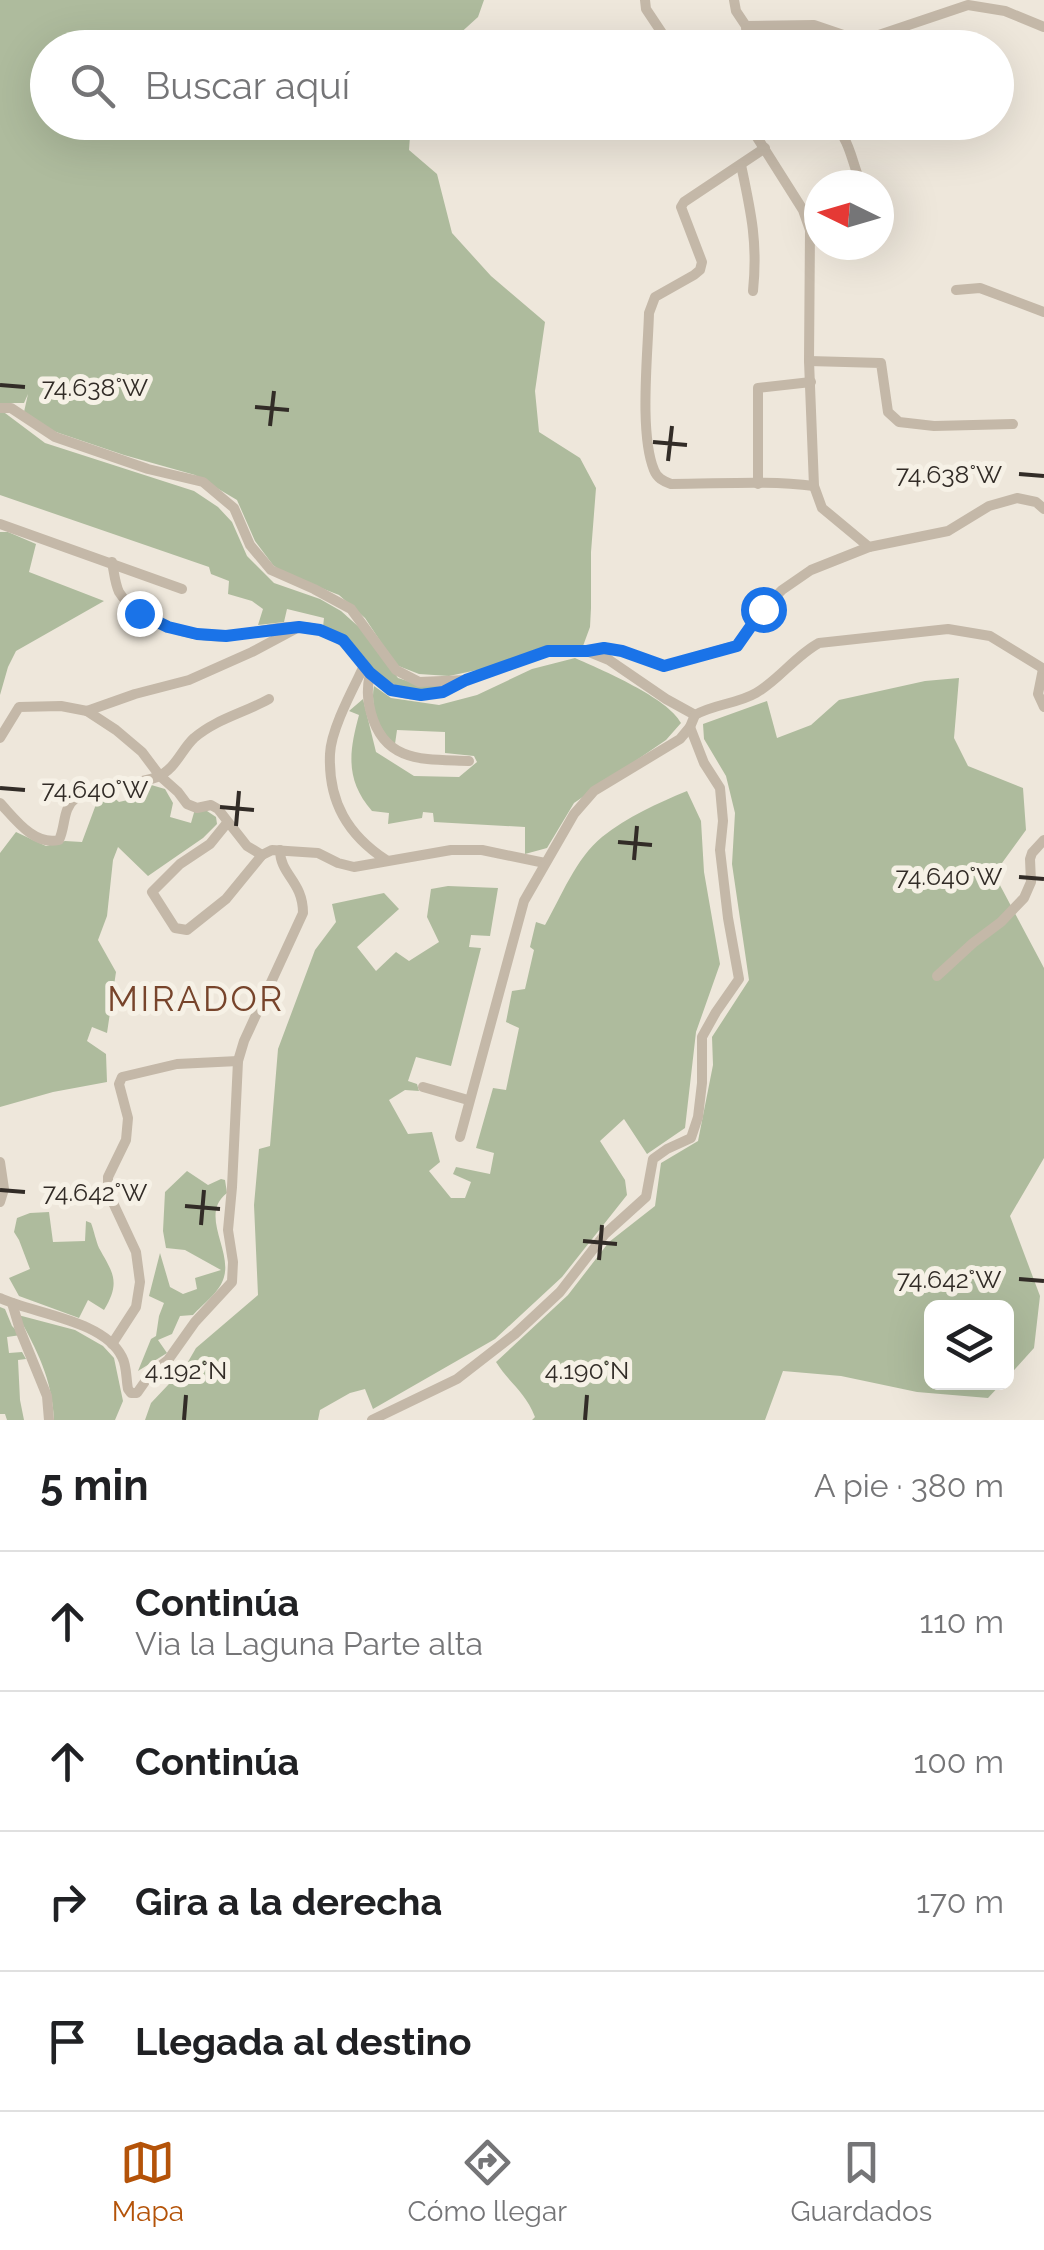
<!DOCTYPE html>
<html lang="es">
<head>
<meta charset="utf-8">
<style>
  body { margin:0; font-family:Raleway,sans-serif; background:#f6f6f6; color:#202124 }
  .controls { position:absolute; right:30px; bottom:30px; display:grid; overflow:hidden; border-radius:15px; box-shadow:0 10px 40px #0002 }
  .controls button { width:90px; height:90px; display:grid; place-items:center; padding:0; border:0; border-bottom:2px solid #e0e0e0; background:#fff; color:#202124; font:50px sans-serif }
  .compass { position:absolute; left:804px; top:170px; width:90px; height:90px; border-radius:50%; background:#fff; box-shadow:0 10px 40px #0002; rotate:275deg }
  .stop { position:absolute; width:30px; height:30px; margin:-22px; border:8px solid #1a73e8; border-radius:50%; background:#fff }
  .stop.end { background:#1a73e8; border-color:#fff; box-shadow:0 2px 10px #0008 }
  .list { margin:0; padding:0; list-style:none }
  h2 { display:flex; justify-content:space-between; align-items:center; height:130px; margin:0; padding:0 40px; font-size:42px }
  h2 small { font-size:32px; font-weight:400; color:#757577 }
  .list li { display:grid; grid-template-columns:65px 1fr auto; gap:30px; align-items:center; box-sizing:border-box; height:140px; padding:0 40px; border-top:2px solid #e0e0e0 }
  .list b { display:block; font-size:38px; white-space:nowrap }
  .list p { margin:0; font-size:32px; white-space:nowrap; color:#757577 }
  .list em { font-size:32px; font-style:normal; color:#757577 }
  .icon { flex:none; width:55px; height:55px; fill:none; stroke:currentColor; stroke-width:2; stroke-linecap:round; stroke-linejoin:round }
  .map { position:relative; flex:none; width:1044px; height:1420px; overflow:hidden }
  .search { position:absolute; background:#fff; box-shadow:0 10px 40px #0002; left:30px; right:30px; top:30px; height:110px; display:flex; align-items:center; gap:25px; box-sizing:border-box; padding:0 35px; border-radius:55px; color:#757577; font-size:38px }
  .sheet { height:690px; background:#fff }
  nav { display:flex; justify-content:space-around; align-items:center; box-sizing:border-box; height:140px; border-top:2px solid #e0e0e0; background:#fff; font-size:28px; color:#757577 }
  nav a { display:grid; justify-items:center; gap:5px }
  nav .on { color:#b45309 }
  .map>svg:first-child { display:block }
</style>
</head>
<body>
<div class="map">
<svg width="1044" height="1420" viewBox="0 0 1044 1420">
  <rect width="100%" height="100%" fill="#eee7db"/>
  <!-- green -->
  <g fill="#aebb9d">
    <polygon points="0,0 484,0 478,17 445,47 48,48 48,122 411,123 409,150 437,174 452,233 491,276 545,322 535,391 539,432 580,458 596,488 591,552 591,608 590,627 583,646 492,669 477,670 449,676 419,674 396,665 365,618 339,595 283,573 273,565 255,541 237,500 195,475 124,455 53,431 24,412 28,394 24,403 0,403"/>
    <polygon points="0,413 5,413 45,443 194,491 218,507 232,522 247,556 274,583 320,599 341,611 360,628 398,678 420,685 456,687 431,693 396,687 375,674 366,659 345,636 323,627 324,618 287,609 284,622 258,625 263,609 252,601 228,594 229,581 211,574 209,567 0,495"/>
    <polygon points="0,532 8,532 36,544 29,572 104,601 16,651 8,667 0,695"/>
    <path d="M575,658c27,12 93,40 106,65l-15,17 -92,63 -27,45 -22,6v-27l-91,-5 -1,-9 -10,-1 -1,6 -34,6 1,-11 -17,-2c-27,-31 -23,-59 -13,-96l-10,-4 14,-12 13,53 38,24 45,1 18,-15 -3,-6 -29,-3v-21l-48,-2 -2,14c-17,-14 -25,-38 -21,-58l17,12 48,7 38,-10 55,-26z"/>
    <path d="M959,678l-5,60 14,28 55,22 3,42 -32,44 50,94v190l-34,58 30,80 -6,52 -27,30 -1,-70h-74v74l70,1 -14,15 -71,-6 -76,-16 -58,-5 -18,49h-233l3,-3c-10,-26 -26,-34 -39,-55l72,-67 41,-53 46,-36 6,-43 37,-22 15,-76 -1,-28 37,-57 -17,-116 3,-51 -9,-37 -22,-37 -1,-15 64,-23 10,37 34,-13 28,-25 86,-19z"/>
    <polygon points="141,782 165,789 173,803 170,817 191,823 195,809 204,809 216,817 217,824 203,838 148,876 118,847 113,860 107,916 98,940 116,972 107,1033 92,1027 87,1041 106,1054 107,1082 53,1092 0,1107 0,853 16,832 46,846 65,841 82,842 98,799 111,795 119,802 132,799 134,784"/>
    <path d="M687,791l14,30 3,51 16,92 -24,68 -11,96 -38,26 -23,-35 -24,22 25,39 2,15 -65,82 -67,62 -122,70 -8,-20 -15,4 -30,17 -2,10h-173l6,-17 34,-36 11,-19 62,-53 -4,-90 5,-56 11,-3 8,-97 37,-99 21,-28 -4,-18 52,-11 15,16 -42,38 19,24 20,-19 13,9 30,-19 -12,-25 4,-28 17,-3 50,2 -8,48 -19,-1 -2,12 12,1 -30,118 -35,-9 -8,24 9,3 2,7 -14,-1 -16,10 19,34 24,-2 8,30 -11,9 22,27h14l6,-16 -18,-8 3,-7 34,7 4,-21 -18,-5 17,-60 13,2 13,-62 -13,-6 6,-31 13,-2 9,-39 -4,-3 6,-25 9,3c16,-28 31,-67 57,-88 25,-20 56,-34 85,-46z"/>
    <path d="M187,1171l21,14 13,-6 4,1 2,13c-28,21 5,57 -3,84 -4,15 -21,27 -31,38l-13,1 -8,18 -14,6 9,13 -29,18 13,-32 5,-3 3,-20 5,-13 -15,-7 11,-43 10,34 13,7 14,-5 -2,-11 26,-8 -36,-20 -19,-2 -3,-17 2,-39z"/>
    <path d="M49,1212l4,30 32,-1 1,-20 5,2c3,8 5,18 8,25 14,25 22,34 5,62l-16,-10 -9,18 -60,-22 -10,-18 21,-9 -11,-29 -5,-8 3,-14 13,-5z"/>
    <polygon points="0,1307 5,1309 12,1326 21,1335 7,1337 9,1353 22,1352 26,1359 18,1360 20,1400 24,1420 7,1420 5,1414 0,1414"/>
    <path d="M18,1315l57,15 28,16 11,12 9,43 -8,19h-61c-2,-42 -17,-69 -36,-105z"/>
  </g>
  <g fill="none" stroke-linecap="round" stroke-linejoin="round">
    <!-- street -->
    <g stroke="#c4b8a8" stroke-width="10">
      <polyline points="645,0 646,9 672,48"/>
      <polyline points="734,0 736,11 746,26 747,48"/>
      <polyline points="746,26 814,25 861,41 968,5 1005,11 1044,27"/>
      <polyline points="751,122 753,131 803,210 810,230 809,361 814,486 822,508 869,547"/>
      <path d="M792,122c11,2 23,0 34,1 20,4 25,34 31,50"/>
      <path d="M765,148l-81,54 -3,5 21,55 -2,8 -6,5 -39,22 -6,16c-1,40 -10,120 5,157 3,8 9,11 17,14 48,0 96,-4 143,2"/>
      <path d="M741,165c10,47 17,78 12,126"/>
      <polyline points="956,290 980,288 1044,312"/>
      <polyline points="809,361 881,363 888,412 899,422 934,426 1013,424"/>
      <polyline points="0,408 11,408 55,437 148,469 203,482 234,508 250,545 271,570 314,589 351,609 396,670 419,682 466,680 547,651 587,651 609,660 666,699 695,715"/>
      <polyline points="758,484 758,388 811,382"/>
      <polyline points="0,524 182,589"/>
      <path d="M112,562c2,10 3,22 7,30 19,31 76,47 110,44 30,-3 60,-15 91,-6 24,7 31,20 46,38 27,32 60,33 96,14"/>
      <polyline points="588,651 604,648 623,651 664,666 737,645 763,609 782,590 811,570 869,547 948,531 989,506 1017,498 1036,502 1044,509"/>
      <path d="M364,666c-11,23 -33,63 -34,88 -2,48 18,81 56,106"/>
      <polyline points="1043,669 1038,694 1044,707"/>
      <path d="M370,673c-3,15 -3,25 1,40 14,51 54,46 98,48"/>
      <polyline points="87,711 116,730 142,752 160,776 178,792 187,804 197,808 211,805 218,809 247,846 262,855 272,850 318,853 338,863 354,867 451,850 482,850 545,863"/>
      <polyline points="0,738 19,707 61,706 87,711 135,694 189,680 252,652 295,629"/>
      <path d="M0,803c15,16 34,43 59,37 7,-14 3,-32 17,-42 23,-19 54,-10 81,-21 19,-8 24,-27 37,-39 22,-19 50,-25 75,-39"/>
      <polyline points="227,823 210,844 180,864 152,892 175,928 187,930 226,899 262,855"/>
      <polyline points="937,976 973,943 1001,922 1024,898 1031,882 1030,859 1032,853 1044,840"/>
      <polyline points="423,1087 468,1100"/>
      <path d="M460,1137l64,-236 50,-87 20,-23 86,-52 10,-12 5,-12c19,-11 42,-11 61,-22 23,-13 39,-37 63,-50l129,-14 42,7 54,33"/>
      <polyline points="0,1162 4,1189 0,1202"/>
      <path d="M0,1298c34,16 104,22 122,59 5,9 4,22 6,32l3,4h6l14,-20 17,-13 27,-38 37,-40 1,-20 -5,-32 4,-43 6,-126 6,-20 59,-128c0,-32 -23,-38 -23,-63"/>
      <polyline points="12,1303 20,1330 47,1396 49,1420"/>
      <polyline points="112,1344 136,1307 140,1282 136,1252 108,1192 108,1177 126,1140 128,1118 119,1084 122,1077 177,1064 238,1061"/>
      <polyline points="372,1420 457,1379 515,1334 560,1292 605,1234 646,1197 653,1159 667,1149 691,1138 698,1117 702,1083 702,1037 716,1012 739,979 728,918 720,850 723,821 720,788 704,763 690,727"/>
    </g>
  </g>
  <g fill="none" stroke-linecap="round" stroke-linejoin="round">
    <!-- route -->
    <polyline stroke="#1a73e8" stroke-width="12" points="139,613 168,627 197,634 226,636 299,627 320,630 343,640 370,673 391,690 421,695 443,692 466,680 548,651 587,651 604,648 622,651 664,666 737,646 763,609"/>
  </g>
  <!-- ticks -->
  <path fill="none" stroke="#322c27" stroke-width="4" d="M0,385l25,2M255,407l34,3M270,426l4,-35M653,442l34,3M668,461l4,-35M1019,474l25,2M0,788l25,2M220,807l34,3M236,826l3,-35M618,842l34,3M634,860l3,-34M1019,877l25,2M0,1190l25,2M185,1206l35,3M201,1225l3,-35M583,1241l34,3M599,1260l3,-35M1019,1279l25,2M184,1420l2,-25M585,1420l2,-25"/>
  <g text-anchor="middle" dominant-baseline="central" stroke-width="10" stroke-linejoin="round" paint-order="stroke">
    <!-- neighbourhood labels -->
    <g font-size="35" letter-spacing="2.5" fill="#77442b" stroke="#f6f1e6">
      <text x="196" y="998">MIRADOR</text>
    </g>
  </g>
  <g font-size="25" text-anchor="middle" fill="#322c27" stroke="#f6f1e6" stroke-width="10" stroke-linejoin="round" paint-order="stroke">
    <text x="95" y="396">74.638°W</text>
    <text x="949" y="483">74.638°W</text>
    <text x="95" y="798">74.640°W</text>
    <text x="949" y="885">74.640°W</text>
    <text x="95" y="1201">74.642°W</text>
    <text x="949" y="1288">74.642°W</text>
    <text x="186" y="1379">4.192°N</text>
    <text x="587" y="1379">4.190°N</text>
  </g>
</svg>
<div class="controls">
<button><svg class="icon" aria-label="layers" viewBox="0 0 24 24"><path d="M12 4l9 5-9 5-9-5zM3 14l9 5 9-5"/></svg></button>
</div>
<svg class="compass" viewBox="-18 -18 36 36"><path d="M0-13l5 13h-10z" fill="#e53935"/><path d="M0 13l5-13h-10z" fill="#757577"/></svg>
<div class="stop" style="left:763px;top:609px"></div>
<div class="stop end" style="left:139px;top:613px"></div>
<div class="search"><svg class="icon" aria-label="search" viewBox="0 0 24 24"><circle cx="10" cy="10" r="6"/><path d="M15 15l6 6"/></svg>Buscar aquí</div>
</div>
<section class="sheet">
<h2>5 min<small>A pie · 380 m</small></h2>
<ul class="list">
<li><svg class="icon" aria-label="ahead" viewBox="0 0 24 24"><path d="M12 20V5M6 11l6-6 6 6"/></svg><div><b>Continúa</b><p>Via la Laguna Parte alta</p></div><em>110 m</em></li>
<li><svg class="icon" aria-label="ahead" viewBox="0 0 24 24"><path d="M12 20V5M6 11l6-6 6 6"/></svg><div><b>Continúa</b></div><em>100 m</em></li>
<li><svg class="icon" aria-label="right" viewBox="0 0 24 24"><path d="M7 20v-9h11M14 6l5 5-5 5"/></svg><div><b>Gira a la derecha</b></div><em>170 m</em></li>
<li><svg class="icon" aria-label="arrive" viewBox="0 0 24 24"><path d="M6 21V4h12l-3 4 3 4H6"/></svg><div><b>Llegada al destino</b></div></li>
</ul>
</section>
<nav>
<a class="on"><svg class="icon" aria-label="map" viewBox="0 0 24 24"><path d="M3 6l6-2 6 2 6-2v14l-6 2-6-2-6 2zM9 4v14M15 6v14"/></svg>Mapa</a>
<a><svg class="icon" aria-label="directions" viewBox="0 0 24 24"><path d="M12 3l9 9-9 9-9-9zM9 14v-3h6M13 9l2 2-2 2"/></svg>Cómo llegar</a>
<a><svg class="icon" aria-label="saved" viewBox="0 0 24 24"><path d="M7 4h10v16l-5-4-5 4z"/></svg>Guardados</a>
</nav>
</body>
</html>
